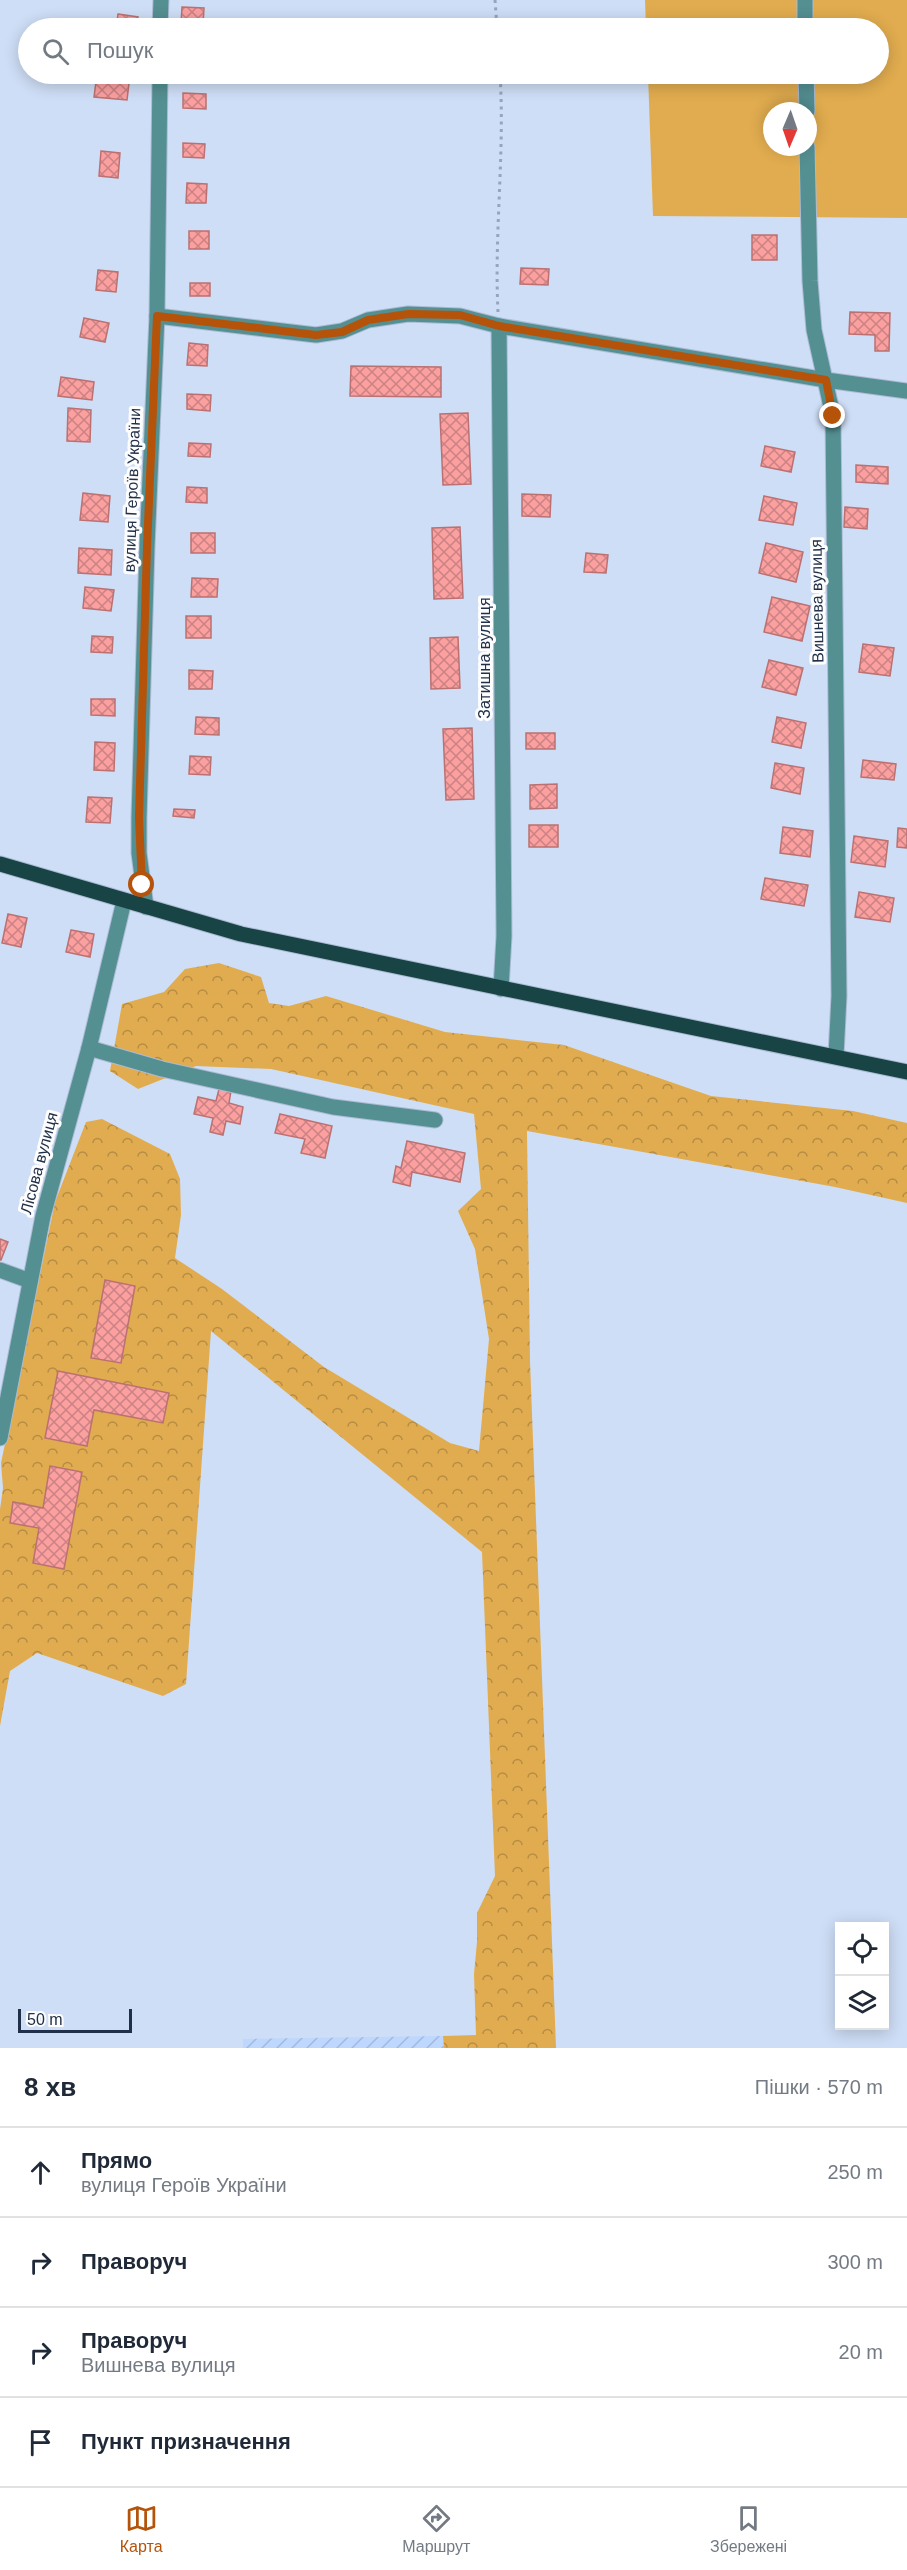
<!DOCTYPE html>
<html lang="uk">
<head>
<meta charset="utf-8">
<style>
  body { margin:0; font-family:Arial,sans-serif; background:#f6f6f7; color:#1f2937 }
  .controls { position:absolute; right:18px; bottom:18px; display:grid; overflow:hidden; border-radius:0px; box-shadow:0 3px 15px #0003 }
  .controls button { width:54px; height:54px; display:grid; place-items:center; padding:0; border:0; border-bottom:2px solid #e0e1e3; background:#fff; color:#1f2937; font:30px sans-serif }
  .compass { position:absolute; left:763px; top:102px; width:54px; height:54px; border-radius:50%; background:#fff; box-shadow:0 3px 15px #0003; rotate:182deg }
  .scale { position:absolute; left:18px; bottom:15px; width:114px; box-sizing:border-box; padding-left:6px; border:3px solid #213048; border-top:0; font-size:16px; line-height:21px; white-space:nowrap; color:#213048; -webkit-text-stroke:4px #fdfdfd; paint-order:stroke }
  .stop { position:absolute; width:18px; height:18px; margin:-14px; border:4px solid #b45309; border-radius:50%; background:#fff }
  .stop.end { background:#b45309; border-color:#fff; box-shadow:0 2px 6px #0008 }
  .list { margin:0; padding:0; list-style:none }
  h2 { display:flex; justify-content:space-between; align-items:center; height:78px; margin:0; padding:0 24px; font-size:26px }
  h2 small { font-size:20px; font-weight:400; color:#747a83 }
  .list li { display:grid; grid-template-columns:39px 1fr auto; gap:18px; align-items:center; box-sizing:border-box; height:90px; padding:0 24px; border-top:2px solid #e0e1e3 }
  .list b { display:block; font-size:22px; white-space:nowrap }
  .list p { margin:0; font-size:20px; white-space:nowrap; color:#747a83 }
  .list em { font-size:20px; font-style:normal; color:#747a83 }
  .icon { flex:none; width:33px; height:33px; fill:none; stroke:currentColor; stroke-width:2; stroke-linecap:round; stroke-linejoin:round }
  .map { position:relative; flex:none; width:907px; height:2048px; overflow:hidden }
  .search { position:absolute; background:#fff; box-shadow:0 3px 15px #0003; left:18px; right:18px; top:18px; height:66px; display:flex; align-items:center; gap:15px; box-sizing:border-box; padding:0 21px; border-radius:33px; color:#747a83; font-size:22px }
  .sheet { height:438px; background:#fff }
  nav { display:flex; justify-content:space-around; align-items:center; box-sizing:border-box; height:84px; border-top:2px solid #e0e1e3; background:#fff; font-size:16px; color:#747a83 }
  nav a { display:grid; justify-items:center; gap:3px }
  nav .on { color:#b45309 }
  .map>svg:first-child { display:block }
</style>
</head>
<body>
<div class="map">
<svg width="907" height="2048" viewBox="0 0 907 2048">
  <defs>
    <pattern id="industrial-furrows" width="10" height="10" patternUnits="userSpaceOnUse" patternTransform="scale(1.5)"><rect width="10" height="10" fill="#bdd7ff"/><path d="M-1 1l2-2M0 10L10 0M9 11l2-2" fill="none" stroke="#a2b9dc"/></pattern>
    <pattern id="forest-crowns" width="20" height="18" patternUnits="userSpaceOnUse" patternTransform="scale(1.5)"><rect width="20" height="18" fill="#e1ac4f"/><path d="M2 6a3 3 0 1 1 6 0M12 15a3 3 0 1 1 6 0" fill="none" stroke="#b68c44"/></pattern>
    <pattern id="building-cross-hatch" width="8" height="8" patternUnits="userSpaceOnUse" patternTransform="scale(1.5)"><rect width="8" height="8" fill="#fb9f9f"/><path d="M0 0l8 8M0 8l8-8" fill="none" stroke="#cb8284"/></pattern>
  </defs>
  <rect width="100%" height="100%" fill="#cedef6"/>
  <!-- industrial -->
  <polygon fill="url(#industrial-furrows)" points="443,2036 444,2048 243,2048 243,2039"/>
  <!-- forest -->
  <polygon fill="url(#forest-crowns)" points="219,963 261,977 269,1003 289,1006 326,996 445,1032 564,1045 711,1096 853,1111 907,1123 907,1203 835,1187 527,1131 530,1361 556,2048 444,2048 443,2036 476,2035 474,1974 477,1942 477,1913 495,1876 482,1552 211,1331 186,1684 163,1696 37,1653 10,1671 0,1726 0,1509 3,1488 1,1463 55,1202 86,1122 102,1119 170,1154 180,1179 181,1215 175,1258 222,1289 324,1367 450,1443 479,1451 489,1339 475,1249 458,1211 481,1189 474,1114 271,1069 196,1066 138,1089 110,1071 122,1004 164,992 185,969"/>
  <!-- garden -->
  <path fill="#e1ac4f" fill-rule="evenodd" d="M645,0h262v218l-254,-2 -5,-142h230v-46h-232zM772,111h36v36h-36z"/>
  <!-- building -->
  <g fill="url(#building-cross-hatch)" stroke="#bb7172" stroke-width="1.5">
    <polygon points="182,7 204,8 203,25 181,24"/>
    <polygon points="118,14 138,17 136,28 116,28"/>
    <polygon points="97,74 130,75 127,100 94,97"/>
    <polygon points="183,93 206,94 206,109 183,108"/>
    <polygon points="183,143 205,144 204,158 183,157"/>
    <polygon points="101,151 120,153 118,178 99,176"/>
    <polygon points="187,183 207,184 206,203 186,203"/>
    <rect x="189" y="231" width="20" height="18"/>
    <rect x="752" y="235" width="25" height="25"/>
    <polygon points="521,268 549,269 548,285 520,284"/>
    <polygon points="98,270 118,272 116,292 96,290"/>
    <rect x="190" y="283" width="20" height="13"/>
    <polygon points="850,312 890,313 889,351 875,351 875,335 849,334"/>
    <polygon points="84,318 109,323 105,342 80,337"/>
    <polygon points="189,343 208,345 207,366 187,365"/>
    <polygon points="351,366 441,367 441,397 350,396"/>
    <polygon points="61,377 94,382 92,400 58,396"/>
    <polygon points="187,394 211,395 210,411 187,409"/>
    <polygon points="68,408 91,410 90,442 67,441"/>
    <polygon points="468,413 471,484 443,485 440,414"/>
    <polygon points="189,443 211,444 210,457 188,456"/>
    <polygon points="765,446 795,452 791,472 761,466"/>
    <polygon points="856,465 888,467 888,484 856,482"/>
    <polygon points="187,487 207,488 207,503 186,502"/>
    <polygon points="83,493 110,496 108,522 80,520"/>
    <polygon points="522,494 551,495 550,517 522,516"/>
    <polygon points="764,496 797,503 793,525 759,520"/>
    <polygon points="845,507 868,509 867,529 844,527"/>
    <polygon points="460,527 463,598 434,599 432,528"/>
    <rect x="191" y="533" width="24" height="20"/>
    <polygon points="766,543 803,552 796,582 759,573"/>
    <polygon points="79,548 112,550 111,575 78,573"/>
    <polygon points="586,553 608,555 606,573 584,572"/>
    <polygon points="192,578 218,579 217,597 191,597"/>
    <polygon points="85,587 114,590 111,611 83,608"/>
    <polygon points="772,597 810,606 802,641 764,632"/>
    <rect x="186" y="616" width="25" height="22"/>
    <polygon points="92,636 113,637 112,653 91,652"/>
    <polygon points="458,637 460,688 431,689 430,638"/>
    <polygon points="863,644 894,648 890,676 859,672"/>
    <polygon points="769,660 803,668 796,695 762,687"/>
    <polygon points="189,670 213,671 212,689 189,689"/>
    <polygon points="91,699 115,699 115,716 91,715"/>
    <polygon points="196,717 219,718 219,735 195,734"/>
    <polygon points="777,717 806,723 801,748 772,742"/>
    <polygon points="472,728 474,799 446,800 443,729"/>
    <rect x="526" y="733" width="29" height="16"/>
    <polygon points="95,742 115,743 114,771 94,770"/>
    <polygon points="190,756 211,757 210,775 189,774"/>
    <polygon points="863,760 896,764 894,780 861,777"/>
    <polygon points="775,763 804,768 800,794 771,788"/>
    <polygon points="557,784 557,808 530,809 530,785"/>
    <polygon points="88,797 112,798 110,823 86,822"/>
    <polygon points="174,809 195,810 194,818 173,816"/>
    <rect x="529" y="825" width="29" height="22"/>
    <polygon points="783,827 813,831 810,857 780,853"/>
    <polygon points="898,828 907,829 907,848 897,847"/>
    <polygon points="854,836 888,841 885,867 851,862"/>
    <polygon points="765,878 808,885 804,906 761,899"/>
    <polygon points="859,892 894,898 890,922 855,917"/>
    <polygon points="8,914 27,918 21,947 2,943"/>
    <polygon points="71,930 94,934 90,957 66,952"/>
    <polygon points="219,1089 231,1091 229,1103 243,1107 240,1124 226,1121 223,1135 210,1132 213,1118 194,1114 198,1097 216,1101"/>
    <polygon points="280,1114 332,1126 325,1158 301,1153 305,1139 275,1133"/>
    <polygon points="407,1141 465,1153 460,1182 412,1172 410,1186 393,1182 396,1166 401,1168"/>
    <polygon points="0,1239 8,1242 1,1260 0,1260"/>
    <polygon points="105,1280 135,1286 121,1363 91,1358"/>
    <polygon points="58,1371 169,1393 163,1423 94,1410 87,1446 45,1438"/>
    <polygon points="50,1466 82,1472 64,1569 33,1563 39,1528 10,1523 13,1502 43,1508"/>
  </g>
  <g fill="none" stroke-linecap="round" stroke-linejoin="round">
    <!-- minor casing -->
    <g stroke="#abbbd3" stroke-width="17">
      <g id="minor">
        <polyline points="805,0 805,28"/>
        <polyline points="160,28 161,0"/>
        <polyline points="806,74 807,111"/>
        <polyline points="807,147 810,281 814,330 833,416 839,996 836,1056"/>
        <polyline points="157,316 316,335 342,331 368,320 408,314 460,316 499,326 826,380 907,391"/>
        <polyline points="499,326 504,936 501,989"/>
        <polyline points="146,907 139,853 139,818 147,547 157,316 160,74"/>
        <polyline points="89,1048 162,1069 333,1107 435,1120"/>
        <polyline points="0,1270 30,1281"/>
        <polyline points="0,1438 43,1216 89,1048 124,901"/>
      </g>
    </g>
    <!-- major casing -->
    <g stroke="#abbbd3" stroke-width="17">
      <polyline id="major" points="0,864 241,934 907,1072"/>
    </g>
    <!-- path -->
    <g stroke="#96a5bd" stroke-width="3" stroke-dasharray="3 4.5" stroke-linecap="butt">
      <polyline points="495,0 497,28"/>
      <path d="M498,312c-4,-79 7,-159 2,-238"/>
    </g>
    <!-- minor -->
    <use href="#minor" stroke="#548f92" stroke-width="15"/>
    <!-- major -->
    <use href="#major" stroke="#194446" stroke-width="15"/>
  </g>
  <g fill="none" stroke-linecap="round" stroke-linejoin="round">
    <!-- route -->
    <polyline stroke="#b45309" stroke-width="8" points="142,885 139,818 147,547 157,316 316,335 342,332 368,320 408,314 460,315 499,326 826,380 833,416"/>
  </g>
  <g text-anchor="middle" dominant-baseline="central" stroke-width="6" stroke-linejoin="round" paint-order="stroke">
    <!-- street labels -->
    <g font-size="16" fill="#213048" stroke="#fdfdfd">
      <text transform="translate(132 490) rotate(-88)">вулиця Героїв України</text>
      <text transform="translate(817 601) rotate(-91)">Вишнева вулиця</text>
      <text transform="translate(484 658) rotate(-90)">Затишна вулиця</text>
      <text transform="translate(39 1163) rotate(-75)">Лісова вулиця</text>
    </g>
  </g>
</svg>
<div class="controls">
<button><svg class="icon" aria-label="locate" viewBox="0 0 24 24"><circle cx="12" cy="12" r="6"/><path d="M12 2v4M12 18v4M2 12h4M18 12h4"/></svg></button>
<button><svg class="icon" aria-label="layers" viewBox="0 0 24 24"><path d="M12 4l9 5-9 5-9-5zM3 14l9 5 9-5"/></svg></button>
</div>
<svg class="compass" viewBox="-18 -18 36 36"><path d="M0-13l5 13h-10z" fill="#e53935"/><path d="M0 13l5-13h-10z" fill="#747a83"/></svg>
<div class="scale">50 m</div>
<div class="stop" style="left:142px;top:885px"></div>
<div class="stop end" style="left:833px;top:416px"></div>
<div class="search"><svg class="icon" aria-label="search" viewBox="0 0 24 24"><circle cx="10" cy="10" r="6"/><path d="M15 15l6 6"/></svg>Пошук</div>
</div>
<section class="sheet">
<h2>8 хв<small>Пішки · 570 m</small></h2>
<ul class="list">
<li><svg class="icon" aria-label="ahead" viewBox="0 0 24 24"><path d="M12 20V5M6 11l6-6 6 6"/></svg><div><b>Прямо</b><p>вулиця Героїв України</p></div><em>250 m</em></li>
<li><svg class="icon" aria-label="right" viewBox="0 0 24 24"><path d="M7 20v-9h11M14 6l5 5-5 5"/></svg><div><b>Праворуч</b></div><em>300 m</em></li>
<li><svg class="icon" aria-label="right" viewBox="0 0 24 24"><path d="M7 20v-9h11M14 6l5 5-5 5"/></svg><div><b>Праворуч</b><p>Вишнева вулиця</p></div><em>20 m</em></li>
<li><svg class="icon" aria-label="arrive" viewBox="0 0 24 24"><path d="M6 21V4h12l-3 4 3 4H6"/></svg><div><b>Пункт призначення</b></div></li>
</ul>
</section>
<nav>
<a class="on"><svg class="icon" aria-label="map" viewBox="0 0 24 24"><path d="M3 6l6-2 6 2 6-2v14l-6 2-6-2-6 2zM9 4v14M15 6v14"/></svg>Карта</a>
<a><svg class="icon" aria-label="directions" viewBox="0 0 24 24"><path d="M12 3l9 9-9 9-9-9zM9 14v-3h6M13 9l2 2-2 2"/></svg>Маршрут</a>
<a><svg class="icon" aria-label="saved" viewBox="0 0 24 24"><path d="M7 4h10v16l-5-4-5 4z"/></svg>Збережені</a>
</nav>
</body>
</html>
